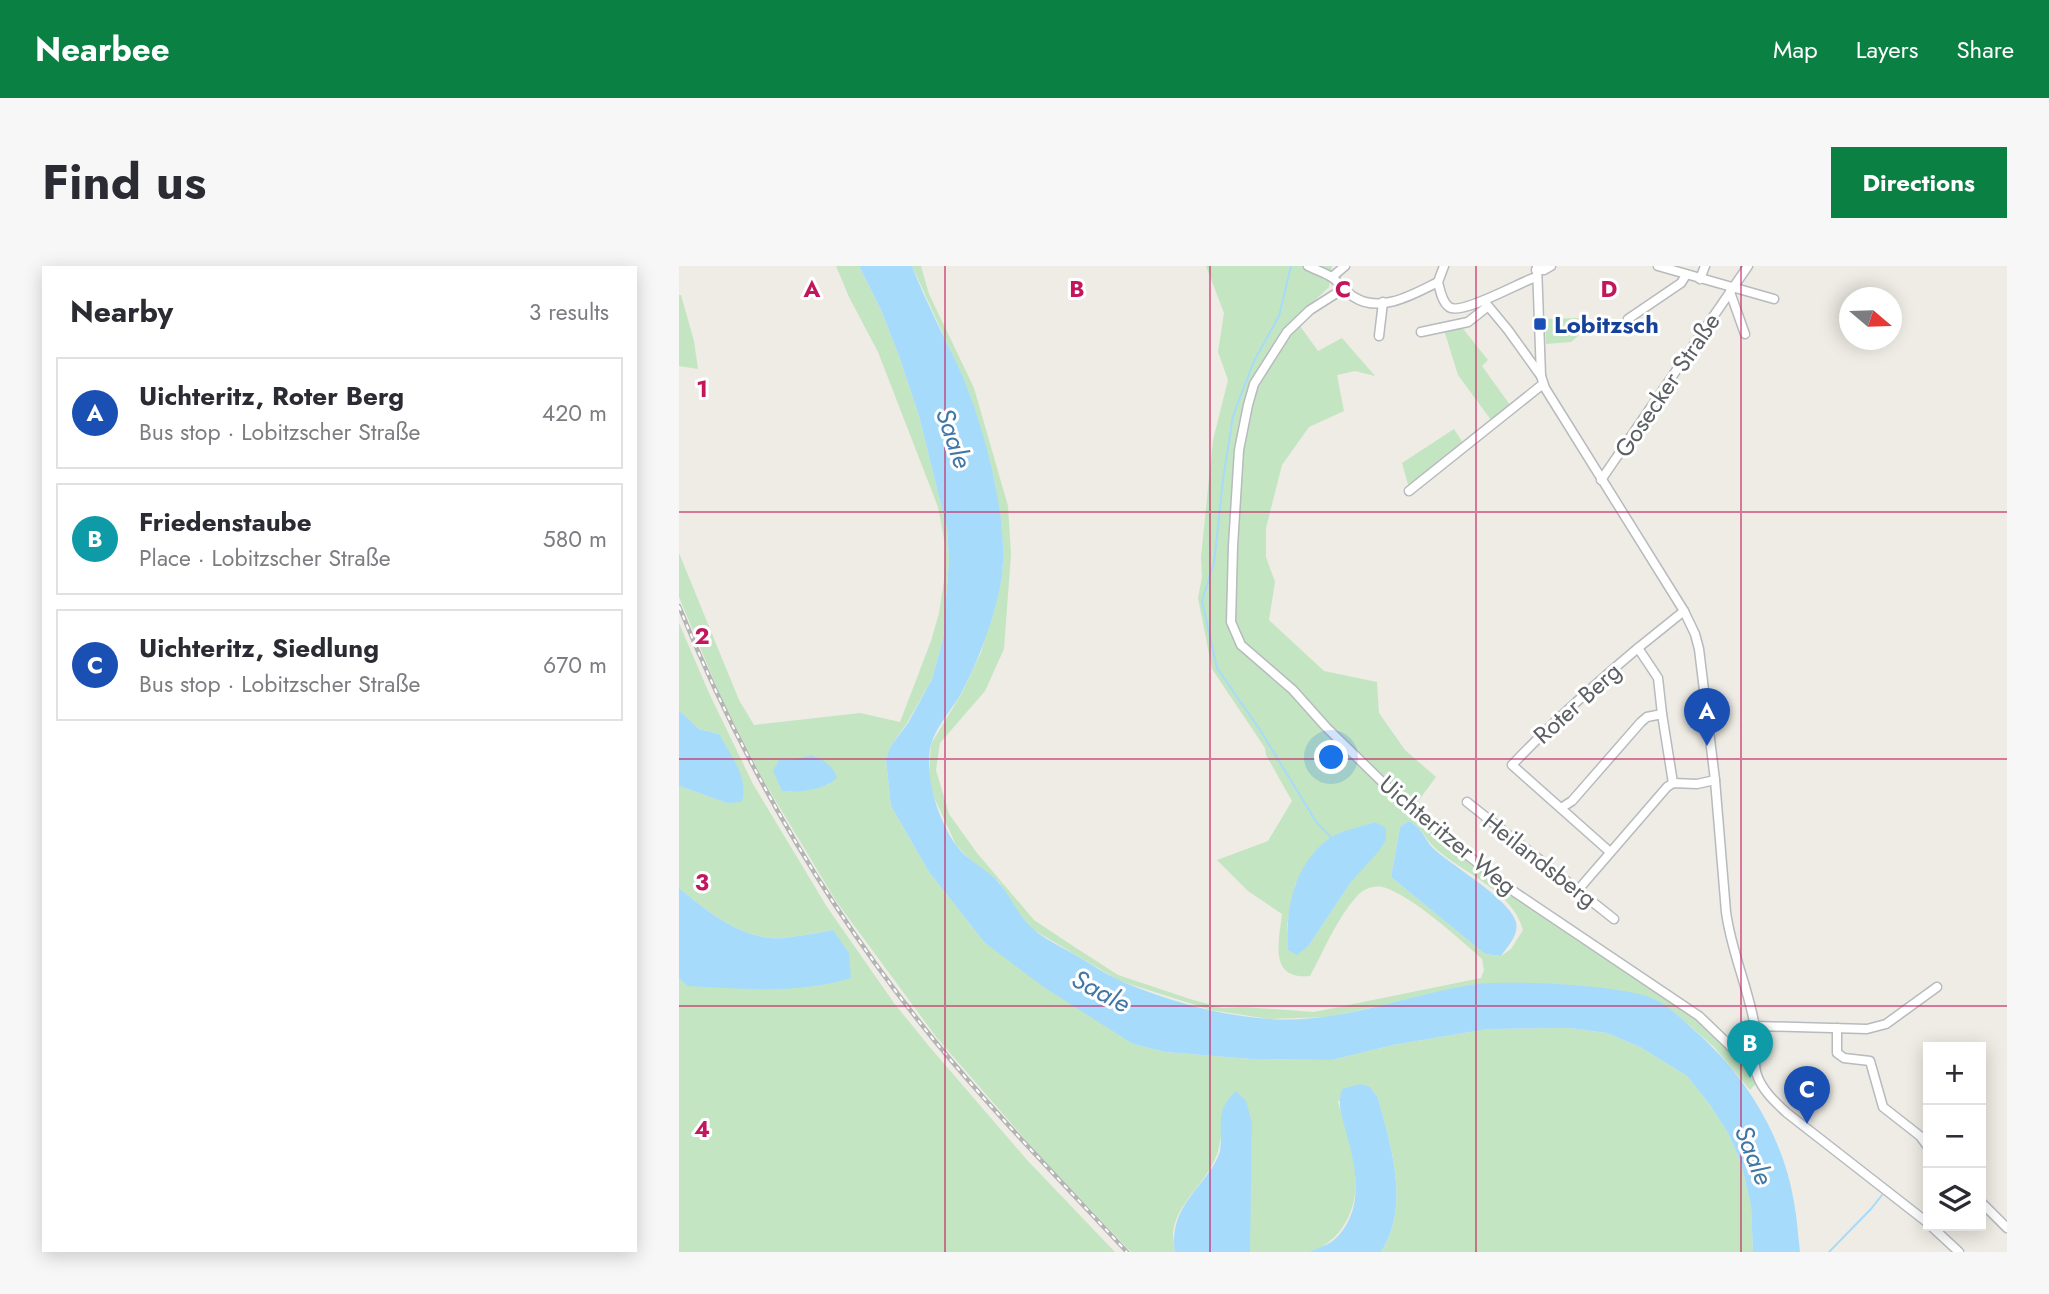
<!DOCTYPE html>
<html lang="en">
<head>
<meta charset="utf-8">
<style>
  body { margin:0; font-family:Jost,sans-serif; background:#f7f7f7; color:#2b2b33 }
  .controls { position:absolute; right:21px; bottom:21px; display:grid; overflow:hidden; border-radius:0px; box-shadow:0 4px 18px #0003 }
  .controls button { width:63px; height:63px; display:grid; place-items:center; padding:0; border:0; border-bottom:2px solid #e1e1e2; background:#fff; color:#2b2b33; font:35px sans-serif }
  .compass { position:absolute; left:1160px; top:21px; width:63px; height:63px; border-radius:50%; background:#fff; box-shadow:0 4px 18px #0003; rotate:109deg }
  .you { position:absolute; left:653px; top:492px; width:24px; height:24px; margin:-18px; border:5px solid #fff; border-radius:50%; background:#1a73e8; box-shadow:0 0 0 10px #1a73e833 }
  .badge { display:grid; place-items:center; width:46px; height:46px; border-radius:50%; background:#0b8043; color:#fff; font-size:23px; font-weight:700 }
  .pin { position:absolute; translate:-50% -58px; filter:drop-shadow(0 2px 4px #0008) }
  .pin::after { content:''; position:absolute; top:37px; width:24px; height:21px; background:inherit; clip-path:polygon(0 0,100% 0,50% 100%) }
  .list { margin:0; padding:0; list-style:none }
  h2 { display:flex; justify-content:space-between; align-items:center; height:91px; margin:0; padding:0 28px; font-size:30px }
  h2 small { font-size:23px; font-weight:400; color:#7c7c81 }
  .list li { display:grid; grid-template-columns:46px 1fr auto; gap:21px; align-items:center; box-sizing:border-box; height:112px; margin:0 14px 14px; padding:0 14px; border:2px solid #e1e1e2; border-radius:0px }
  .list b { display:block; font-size:26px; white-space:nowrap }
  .list p { margin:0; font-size:23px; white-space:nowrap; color:#7c7c81 }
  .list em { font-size:23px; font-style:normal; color:#7c7c81 }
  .icon { flex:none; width:38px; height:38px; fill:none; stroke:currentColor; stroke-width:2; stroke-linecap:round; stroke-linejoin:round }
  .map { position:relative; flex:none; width:1328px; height:986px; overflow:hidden; border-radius:0px }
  header { display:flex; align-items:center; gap:42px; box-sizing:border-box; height:98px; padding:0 35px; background:#0b8043; color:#fff }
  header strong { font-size:33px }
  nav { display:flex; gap:38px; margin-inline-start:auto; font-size:24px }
  .intro { display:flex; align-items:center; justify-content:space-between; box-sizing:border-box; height:168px; padding:0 42px }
  h1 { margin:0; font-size:49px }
  .button { padding:18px 32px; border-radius:0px; background:#0b8043; color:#fff; font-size:24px; font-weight:700 }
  main { display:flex; gap:42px; padding:0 42px }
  aside { flex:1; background:#fff; border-radius:0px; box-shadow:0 4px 18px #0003 }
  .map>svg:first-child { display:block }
</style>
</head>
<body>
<header>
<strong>Nearbee</strong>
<nav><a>Map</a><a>Layers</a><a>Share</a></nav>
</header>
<div class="intro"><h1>Find us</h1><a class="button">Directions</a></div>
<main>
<aside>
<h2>Nearby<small>3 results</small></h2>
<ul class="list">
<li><span class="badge" style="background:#1a4fb4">A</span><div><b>Uichteritz, Roter Berg</b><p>Bus stop · Lobitzscher Straße</p></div><em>420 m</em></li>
<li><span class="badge" style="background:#0f9aa8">B</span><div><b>Friedenstaube</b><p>Place · Lobitzscher Straße</p></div><em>580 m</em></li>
<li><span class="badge" style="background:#1a4fb4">C</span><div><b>Uichteritz, Siedlung</b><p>Bus stop · Lobitzscher Straße</p></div><em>670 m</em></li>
</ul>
</aside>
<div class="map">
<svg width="1328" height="986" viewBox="0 0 1328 986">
  <rect width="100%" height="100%" fill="#eeece4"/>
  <!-- green -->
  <g fill="#c4e5c2" fill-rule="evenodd">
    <path d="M157,0h23l22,44 18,46 20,60 28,113 2,31 -6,79 -11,40 -25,44 -17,24 -4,13 5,46 38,66 55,70 149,102 32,8 86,7 81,1 61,-15 95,-16 81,-1 38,5 33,14 47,29 23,29 18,28 13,30 10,43 2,46h-372c30,-46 10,-105 -3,-154l-40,3c12,44 32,90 2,130 -7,9 -19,18 -31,21 -16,0 -43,0 -60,0l3,-129 -32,17c-2,37 -46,60 -47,95 0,5 2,12 2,17h-44l-94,-99 -100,-115 -101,-137 -74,-123 -40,-78 -43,-103v-44l60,147 15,25 106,-12 40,9 31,-81 8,-28 5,-33 1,-36 -7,-37 -60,-155 -29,-55zM118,493l33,25 -42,8 -9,-32z"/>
    <path d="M233,0h9l8,28 45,94 34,118 3,48 -7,95 -19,42 -45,52 -4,27 13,44 28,39 57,67 36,24 48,31 72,24 32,9 22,-1 70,5 167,-34 3,-8 -2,-11c-22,-20 -68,-61 -96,-71 -10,-4 -22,0 -29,8 -20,22 -33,54 -47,80 -42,4 -31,-35 -28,-62l-34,-23 -31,-31 51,-19 24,-40 -26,-46 -1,-7 -53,-79 -14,-71 4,-21 -1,-20 12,-117 15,-60 -10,-28 6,-39 -18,-47h126l-3,21 -34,32 23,32 24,-13 33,38 -20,-5 -18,4 7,36 -35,16 -27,38 -16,63v29l9,25 -6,38 55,51 53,11 2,31 26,37 31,27 -26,35 41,35 64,49 182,122 57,54 3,10 -7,8 -36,-43 -40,-35 -20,-13 -22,-6 -50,-6 -101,-3 -153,33 -59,2 -58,-9 -91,-29 -88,-52 -12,-14 -21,-33 -25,-18 -18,-19 -24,-52 -3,-20 2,-29 32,-53 18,-39 13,-43 9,-43 -1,-35 -7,-48 -36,-114zM730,555c14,7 15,17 26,27 29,26 78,43 88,82l-12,19 -10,7 -16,-2 -94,-77 9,-50zM696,556l11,18 -35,42 -42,63 -21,5 -1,-25 8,-40 37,-48z"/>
    <polygon points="0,29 2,29 15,75 19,103 0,100"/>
    <polygon points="899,52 900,69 892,76 867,78 866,53"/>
    <polygon points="781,59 809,94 803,100 831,139 812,154 779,109 765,64"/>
    <polygon points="775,163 784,177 730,222 723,197"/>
    <path d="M0,357l30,70 44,91 74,123 67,96 34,42 100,116 87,91h-436v-274l8,8 146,-56c-16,3 -33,6 -49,8 -41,3 -76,-26 -105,-50v-102l48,17 -8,-69 -20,-5 -20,-19z"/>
  </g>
  <!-- water -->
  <g fill="#a7dbfc">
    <path d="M180,0h53c13,34 30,66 46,100 24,53 47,138 45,196 -1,37 -23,96 -40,128 -10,19 -29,38 -33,59 -5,30 9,72 26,96 12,17 32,24 44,39 11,13 17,29 29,41 11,12 29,20 43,28 16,9 33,21 51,29 45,19 98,34 147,37 71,5 138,-25 208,-35 34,-4 146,1 176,15 15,7 28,20 40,31 50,43 89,105 100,172 3,16 4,33 6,50h-47l-2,-46 -10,-43 -13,-30 -18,-28 -23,-29 -47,-29 -33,-14 -38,-5 -81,1 -95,16 -61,15 -81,-1 -86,-7 -32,-8 -88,-56 -61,-46 -55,-70 -38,-66 -5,-46 4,-13 18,-24 24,-44 11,-40 6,-79 -2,-31 -28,-113 -20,-60 -18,-46z"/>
    <path d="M0,444l20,19 20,5c11,21 30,43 23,68l-15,1 -48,-17z"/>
    <path d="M132,489c12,5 22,10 26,23 -12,12 -39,15 -55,13l-9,-20 6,-11 18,-1z"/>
    <path d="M730,555c15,8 14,17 25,28 18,17 76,50 82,73 3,13 -8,24 -15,34l-16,-2 -94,-77 9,-50z"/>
    <path d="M696,556l11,6v12l-8,12 -27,30 -42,63 -12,10 -9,-5c-3,-42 6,-86 42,-112 12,-8 31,-11 45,-16z"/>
    <path d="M0,622c29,24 64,53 105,50 16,-2 33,-5 49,-8l16,23 2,25c-50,16 -112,11 -164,8l-8,-8z"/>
    <path d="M681,818l10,3 8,11c13,49 33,108 3,154h-72c8,-4 19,-7 25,-12 32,-29 22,-73 12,-108 -4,-16 -9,-27 -4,-43z"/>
    <path d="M557,825l10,10 6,22 -2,129h-75c-5,-34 12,-51 32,-77 5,-7 11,-16 13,-24 4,-27 -7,-38 16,-60z"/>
  </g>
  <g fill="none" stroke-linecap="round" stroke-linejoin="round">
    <!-- stream -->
    <g stroke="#a7dbfc" stroke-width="2">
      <polyline points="612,0 600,50 575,95 554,150 544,214 535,297 523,335 538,402 581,464 638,557 652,571"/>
      <polyline points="1150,986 1192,943 1203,929"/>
    </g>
    <!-- minor casing -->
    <g stroke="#b7babe" stroke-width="11">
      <g id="minor">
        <path d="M629,0c8,4 18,7 25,12 7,6 13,14 21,19 26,17 60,-3 84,-15l6,-16"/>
        <path d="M858,0l4,110 4,12 139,223 11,23 4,15 16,131 11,132c5,38 21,73 28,110 3,17 -3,36 3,53 5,15 18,27 30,38l141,110"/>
        <polyline points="979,0 1095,33"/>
        <polyline points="857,4 865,4 872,0"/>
        <polyline points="653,11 666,0"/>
        <polyline points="1021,13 1026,0"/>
        <path d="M759,16c2,8 4,20 11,25 12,9 71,-25 87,-30"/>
        <polyline points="664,23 631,44 608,66 575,118 569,139 560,184 554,280 552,356 562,379 614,424 647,461 735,547 837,627 1020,750 1069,797 1076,799"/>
        <polyline points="1051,26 1066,68"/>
        <polyline points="805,35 829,64 862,110"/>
        <polyline points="949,53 1002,17 1007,9"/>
        <polyline points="742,66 789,56 808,41"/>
        <polyline points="700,70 704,36"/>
        <polyline points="922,214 1069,0"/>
        <polyline points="730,225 864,118"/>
        <polyline points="959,382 1005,345"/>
        <polyline points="788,536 935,653"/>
        <polyline points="882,542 893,535 962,456 968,451 983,448 994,517"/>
        <path d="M931,586l-98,-87c40,-42 82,-80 126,-117l20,30 4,36"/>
        <polyline points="899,624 988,521 994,517 1018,518 1036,514"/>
        <polyline points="1076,760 1188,763 1207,758 1258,721"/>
        <polyline points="1158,762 1158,787 1165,792 1191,795 1204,841 1241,870 1249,881"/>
        <polyline points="1302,936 1328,962"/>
        <polyline points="1252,960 1280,986"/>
      </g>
    </g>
    <!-- minor -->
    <use href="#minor" stroke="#fff" stroke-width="8"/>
    <!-- rail casing -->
    <g stroke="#b3b4b4" stroke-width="4.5">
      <path id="rail" d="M0,340c63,156 149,304 255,434 61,74 128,142 193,212"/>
    </g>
    <!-- rail -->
    <use href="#rail" stroke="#fff" stroke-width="2" stroke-dasharray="5" stroke-linecap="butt"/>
  </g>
  <!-- grid -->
  <path fill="none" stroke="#c2185b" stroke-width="2" stroke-opacity="0.55" d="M266,0v986M531,0v986M797,0v986M1062,0v986M0,246h1328M0,493h1328M0,740h1328"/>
  <!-- markers -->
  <rect fill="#1a4fb4" stroke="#fff" stroke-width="2.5" x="854" y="51" width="14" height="14" rx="3.5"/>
  <g text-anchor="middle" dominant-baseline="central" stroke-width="6" stroke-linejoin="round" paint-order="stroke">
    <!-- transit labels -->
    <g font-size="24" font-weight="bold" fill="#164399" stroke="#fff" text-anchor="start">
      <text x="875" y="58">Lobitzsch</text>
    </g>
    <!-- street labels -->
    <g font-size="24" fill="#5c6064" stroke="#fff">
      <text transform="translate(988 119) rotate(-56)">Gosecker Straße</text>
      <text transform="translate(898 437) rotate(-42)">Roter Berg</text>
      <text transform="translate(769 569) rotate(40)">Uichteritzer Weg</text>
      <text transform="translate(861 594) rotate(38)">Heilandsberg</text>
    </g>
    <!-- water labels -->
    <g font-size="26" font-style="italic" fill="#4177a5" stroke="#fff">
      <text transform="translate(275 172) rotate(71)">Saale</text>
      <text transform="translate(422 725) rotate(28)">Saale</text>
      <text transform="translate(1075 889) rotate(68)">Saale</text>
    </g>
  </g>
  <g font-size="23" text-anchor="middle" font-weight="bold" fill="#c2185b" stroke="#fff" stroke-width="6" stroke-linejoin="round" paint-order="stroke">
    <text x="133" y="31">A</text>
    <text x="398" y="31">B</text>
    <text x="664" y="31">C</text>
    <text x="930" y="31">D</text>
    <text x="23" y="131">1</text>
    <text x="23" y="378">2</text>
    <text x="23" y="624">3</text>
    <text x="23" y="871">4</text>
  </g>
</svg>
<div class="controls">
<button>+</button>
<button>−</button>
<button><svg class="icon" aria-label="layers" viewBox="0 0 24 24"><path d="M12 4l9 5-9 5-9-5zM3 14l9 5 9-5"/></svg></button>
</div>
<svg class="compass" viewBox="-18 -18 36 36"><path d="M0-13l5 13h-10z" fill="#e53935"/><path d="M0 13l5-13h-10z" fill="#7c7c81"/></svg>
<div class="you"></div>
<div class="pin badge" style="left:1028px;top:480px;background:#1a4fb4">A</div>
<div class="pin badge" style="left:1071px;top:812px;background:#0f9aa8">B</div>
<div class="pin badge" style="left:1128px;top:858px;background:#1a4fb4">C</div>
</div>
</main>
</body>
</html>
